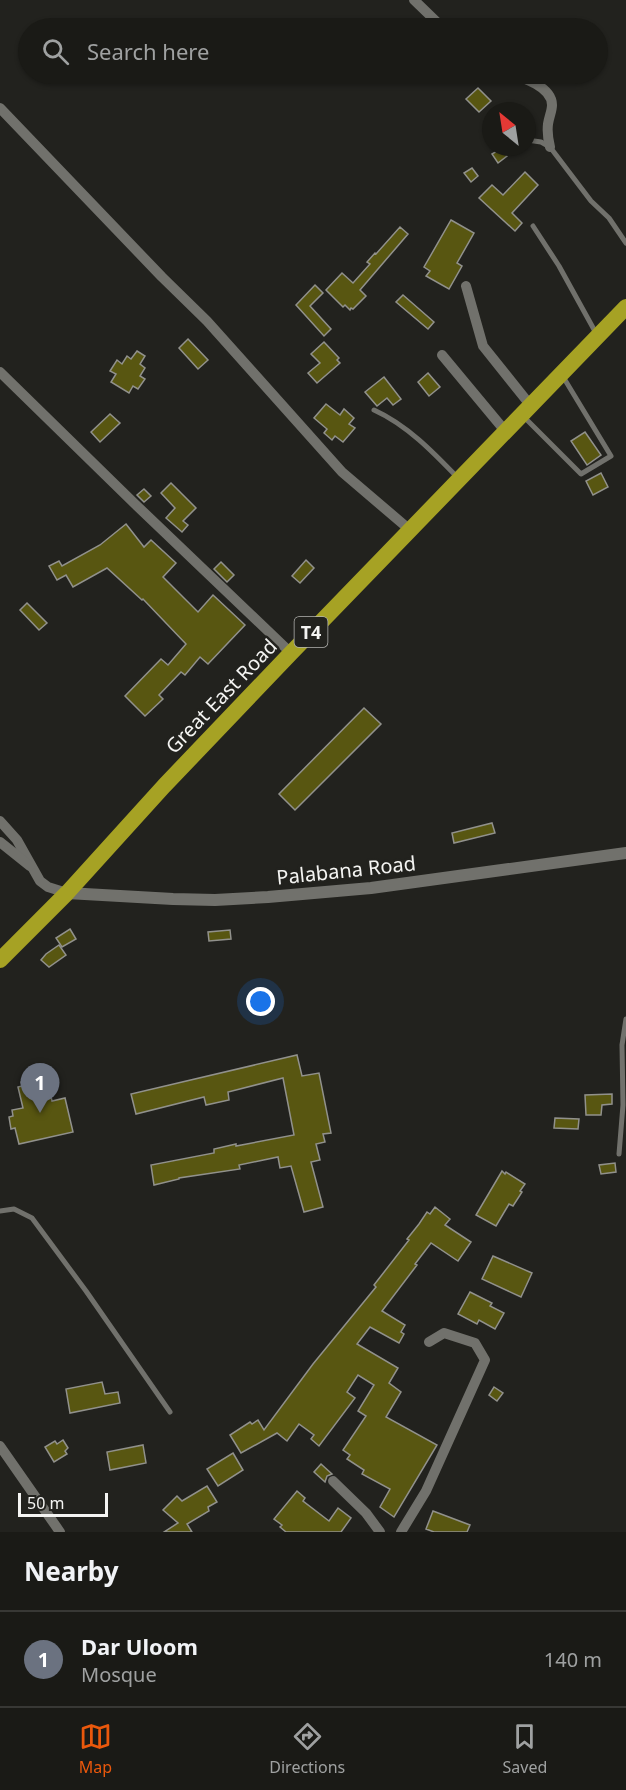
<!DOCTYPE html>
<html lang="en">
<head>
<meta charset="utf-8">
<style>
  body { margin:0; font-family:"Noto Sans",sans-serif; background:#272723; color:#f1f3f6 }
  .compass { position:absolute; left:482px; top:102px; width:54px; height:54px; border-radius:50%; background:#1a1a16; box-shadow:0 2px 4px #0004; rotate:330deg }
  .scale { position:absolute; left:18px; bottom:15px; width:90px; box-sizing:border-box; padding-left:6px; border:3px solid #f4f4f2; border-top:0; font-size:16px; line-height:21px; white-space:nowrap; color:#f4f4f2; -webkit-text-stroke:4px #22221e; paint-order:stroke }
  .you { position:absolute; left:261px; top:1002px; width:21px; height:21px; margin:-15px; border:4px solid #fff; border-radius:50%; background:#1a73e8; box-shadow:0 0 0 9px #1a73e833 }
  .badge { display:grid; place-items:center; width:39px; height:39px; border-radius:50%; background:#ea580c; color:#fff; font-size:20px; font-weight:700 }
  .pin { position:absolute; translate:-50% -50px; filter:drop-shadow(0 2px 3px #0008) }
  .pin::after { content:''; position:absolute; top:32px; width:21px; height:18px; background:inherit; clip-path:polygon(0 0,100% 0,50% 100%) }
  .list { margin:0; padding:0; list-style:none }
  h2 { display:flex; justify-content:space-between; align-items:center; height:78px; margin:0; padding:0 24px; font-size:26px }
  h2 small { font-size:20px; font-weight:400; color:#9fa1a1 }
  .list li { display:grid; grid-template-columns:39px 1fr auto; gap:18px; align-items:center; box-sizing:border-box; height:96px; padding:0 24px; border-top:2px solid #383835 }
  .list b { display:block; font-size:22px; white-space:nowrap }
  .list p { margin:0; font-size:20px; white-space:nowrap; color:#9fa1a1 }
  .list em { font-size:20px; font-style:normal; color:#9fa1a1 }
  .icon { flex:none; width:33px; height:33px; fill:none; stroke:currentColor; stroke-width:2; stroke-linecap:round; stroke-linejoin:round }
  .map { position:relative; flex:none; width:626px; height:1532px; overflow:hidden }
  .search { position:absolute; background:#1a1a16; box-shadow:0 2px 4px #0004; left:18px; right:18px; top:18px; height:66px; display:flex; align-items:center; gap:15px; box-sizing:border-box; padding:0 21px; border-radius:33px; color:#9fa1a1; font-size:22px }
  .sheet { height:174px; background:#1a1a16 }
  nav { display:flex; justify-content:space-around; align-items:center; box-sizing:border-box; height:84px; border-top:2px solid #383835; background:#1a1a16; font-size:16px; color:#9fa1a1 }
  nav a { display:grid; justify-items:center; gap:3px }
  nav .on { color:#ea580c }
  .map>svg:first-child { display:block }
</style>
</head>
<body>
<div class="map">
<svg width="626" height="1532" viewBox="0 0 626 1532">
  <rect width="100%" height="100%" fill="#22221e"/>
  <!-- building -->
  <g fill="#585611" stroke="#91918c" stroke-width="1.5">
    <polygon points="478,88 491,101 479,112 466,99"/>
    <polygon points="502,148 507,156 498,163 492,154"/>
    <polygon points="472,168 478,176 471,182 464,173"/>
    <polygon points="525,172 538,185 512,213 522,223 515,231 479,198 492,185 503,195"/>
    <polygon points="451,220 474,233 457,263 462,266 449,289 426,276 430,271 424,267"/>
    <polygon points="400,227 408,234 360,290 366,296 353,309 351,308 350,310 345,305 343,307 326,290 342,273 353,283 370,264 367,262 375,253 376,254"/>
    <polygon points="315,285 323,293 310,306 331,329 324,336 296,305"/>
    <polygon points="403,295 434,322 428,329 396,302"/>
    <polygon points="188,339 208,360 198,369 179,348"/>
    <polygon points="324,342 339,358 337,360 340,363 317,383 308,373 320,363 311,354"/>
    <polygon points="137,351 145,356 140,364 145,368 140,376 145,379 138,389 133,386 129,393 111,382 116,374 110,371 117,360 122,364 127,356 131,359"/>
    <polygon points="428,373 440,387 429,396 418,382"/>
    <polygon points="384,377 401,399 393,405 387,398 377,406 365,392"/>
    <polygon points="326,404 340,415 344,409 354,418 349,424 355,428 343,442 335,436 332,440 324,433 327,429 314,418"/>
    <polygon points="110,414 120,423 100,442 91,432"/>
    <polygon points="585,432 601,455 587,465 571,441"/>
    <polygon points="601,473 608,487 593,495 586,481"/>
    <polygon points="171,483 196,508 183,521 188,525 182,532 166,518 175,508 161,493"/>
    <polygon points="144,489 151,496 144,502 137,495"/>
    <polygon points="126,524 144,547 151,540 176,563 163,577 198,612 213,595 245,625 208,664 200,657 185,675 181,672 159,695 163,699 145,716 125,696 161,659 168,665 186,644 143,599 142,600 107,568 73,587 66,575 57,580 49,566 59,561 62,566 100,545"/>
    <polygon points="306,560 314,568 300,583 292,576"/>
    <polygon points="221,562 234,575 227,582 214,569"/>
    <polygon points="27,603 47,623 39,630 20,610"/>
    <polygon points="364,708 381,724 295,810 279,794"/>
    <polygon points="492,823 495,833 454,843 452,833"/>
    <polygon points="70,929 76,939 62,947 56,938"/>
    <polygon points="230,930 231,939 209,941 208,932"/>
    <polygon points="59,945 66,955 49,967 41,960 46,954"/>
    <polygon points="297,1055 302,1076 319,1073 331,1133 323,1134 325,1142 316,1144 320,1160 311,1162 323,1207 304,1212 291,1166 280,1168 278,1157 239,1165 240,1169 179,1178 179,1179 154,1185 151,1165 214,1153 214,1149 236,1144 236,1146 294,1135 283,1078 228,1092 229,1100 206,1105 204,1097 136,1114 131,1094"/>
    <polygon points="43,1077 44,1079 47,1078 52,1101 65,1098 73,1132 19,1144 15,1128 11,1129 9,1117 13,1116 12,1110 23,1108 18,1087 22,1086 21,1082"/>
    <polygon points="612,1094 612,1104 602,1105 601,1115 586,1115 585,1095"/>
    <polygon points="555,1118 579,1119 578,1129 554,1128"/>
    <polygon points="615,1163 616,1172 601,1174 599,1165"/>
    <polygon points="502,1171 505,1174 506,1172 525,1184 520,1191 522,1192 513,1206 509,1204 496,1226 476,1215"/>
    <polygon points="435,1207 450,1219 445,1225 471,1242 458,1261 431,1243 415,1264 417,1265 382,1311 405,1325 401,1332 404,1334 399,1343 370,1327 357,1344 398,1368 389,1383 401,1392 386,1417 437,1445 394,1517 380,1507 390,1489 362,1474 364,1470 347,1459 350,1455 343,1450 366,1416 358,1411 374,1385 358,1375 347,1392 355,1398 319,1446 311,1439 314,1435 299,1424 287,1441 277,1433 241,1453 230,1435 250,1422 252,1424 258,1420 264,1430 313,1364 376,1287 374,1285 409,1240 407,1239 419,1224 427,1212 430,1214"/>
    <polygon points="493,1256 532,1273 521,1297 482,1279"/>
    <polygon points="470,1292 492,1303 490,1306 504,1313 495,1329 479,1320 477,1324 458,1314"/>
    <polygon points="102,1382 105,1394 118,1392 120,1403 70,1413 66,1389"/>
    <polygon points="494,1387 503,1393 497,1401 489,1395"/>
    <polygon points="63,1440 68,1448 65,1451 67,1454 54,1462 45,1447 55,1441 57,1444"/>
    <polygon points="143,1445 146,1463 110,1470 107,1452"/>
    <polygon points="233,1453 243,1470 218,1486 207,1469"/>
    <polygon points="321,1464 332,1474 327,1476 325,1482 314,1472"/>
    <polygon points="207,1486 217,1502 208,1507 209,1511 187,1524 192,1532 164,1532 178,1523 163,1510 177,1496 182,1501"/>
    <polygon points="297,1491 305,1498 303,1501 329,1521 338,1508 351,1518 341,1532 286,1532 280,1527 282,1525 274,1519"/>
    <polygon points="433,1511 470,1525 467,1532 434,1532 426,1529"/>
  </g>
  <g fill="none" stroke-linecap="round" stroke-linejoin="round">
    <!-- service -->
    <g stroke="#71716c" stroke-width="5">
      <polyline points="527,140 541,142 550,147 591,201 609,218 626,243"/>
      <polyline points="533,226 559,266 597,335"/>
      <path d="M374,410c33,15 59,42 84,68"/>
      <polyline points="523,416 581,474 611,456 562,375"/>
      <polyline points="619,1154 623,1105 622,1045 626,1019"/>
      <polyline points="0,1211 14,1209 32,1218 86,1291 170,1412"/>
    </g>
    <!-- minor -->
    <g stroke="#71716c" stroke-width="10">
      <polyline points="414,0 443,28"/>
      <path d="M509,74c14,3 43,13 43,31 0,6 -3,12 -4,19 -1,8 0,15 2,23"/>
      <polyline points="0,108 162,277 207,321 342,472 410,530"/>
      <polyline points="466,286 483,346 531,406"/>
      <polyline points="442,355 506,432"/>
      <polyline points="0,372 135,504 291,653"/>
      <polyline points="0,821 17,840 40,881 48,887 67,893"/>
      <polyline points="0,842 30,866"/>
      <polyline points="0,1446 60,1532"/>
      <polyline points="333,1481 366,1513 380,1532"/>
      <polyline points="401,1532 426,1491 485,1360 475,1343 444,1333 429,1342"/>
    </g>
    <!-- tertiary -->
    <polyline stroke="#71716c" stroke-width="12" points="67,893 173,899 215,900 268,897 371,888 626,853"/>
    <!-- trunk -->
    <polyline stroke="#a6a224" stroke-width="16" points="0,960 67,893 164,786 291,653 626,307"/>
  </g>
  <g text-anchor="middle" dominant-baseline="central" stroke-width="5" stroke-linejoin="round" paint-order="stroke">
    <!-- shield labels -->
    <rect fill="#22221e" stroke="#b5b5b2" stroke-width="1.5" x="294.5" y="617" width="33" height="30" rx="4.5"/>
    <g font-size="18" font-weight="bold" fill="#f4f4f2">
      <text x="311" y="632">T4</text>
    </g>
    <!-- street labels -->
    <g font-size="20" fill="#f4f4f2" stroke="#22221e">
      <text transform="translate(221 696) rotate(-46)">Great East Road</text>
      <text transform="translate(346 870) rotate(-6)">Palabana Road</text>
    </g>
  </g>
</svg>
<svg class="compass" viewBox="-18 -18 36 36"><path d="M0-13l5 13h-10z" fill="#e53935"/><path d="M0 13l5-13h-10z" fill="#9fa1a1"/></svg>
<div class="scale">50 m</div>
<div class="you"></div>
<div class="pin badge" style="left:40px;top:1113px;background:#6b7280">1</div>
<div class="search"><svg class="icon" aria-label="search" viewBox="0 0 24 24"><circle cx="10" cy="10" r="6"/><path d="M15 15l6 6"/></svg>Search here</div>
</div>
<section class="sheet">
<h2>Nearby<small></small></h2>
<ul class="list">
<li><span class="badge" style="background:#6b7280">1</span><div><b>Dar Uloom</b><p>Mosque</p></div><em>140 m</em></li>
</ul>
</section>
<nav>
<a class="on"><svg class="icon" aria-label="map" viewBox="0 0 24 24"><path d="M3 6l6-2 6 2 6-2v14l-6 2-6-2-6 2zM9 4v14M15 6v14"/></svg>Map</a>
<a><svg class="icon" aria-label="directions" viewBox="0 0 24 24"><path d="M12 3l9 9-9 9-9-9zM9 14v-3h6M13 9l2 2-2 2"/></svg>Directions</a>
<a><svg class="icon" aria-label="saved" viewBox="0 0 24 24"><path d="M7 4h10v16l-5-4-5 4z"/></svg>Saved</a>
</nav>
</body>
</html>
